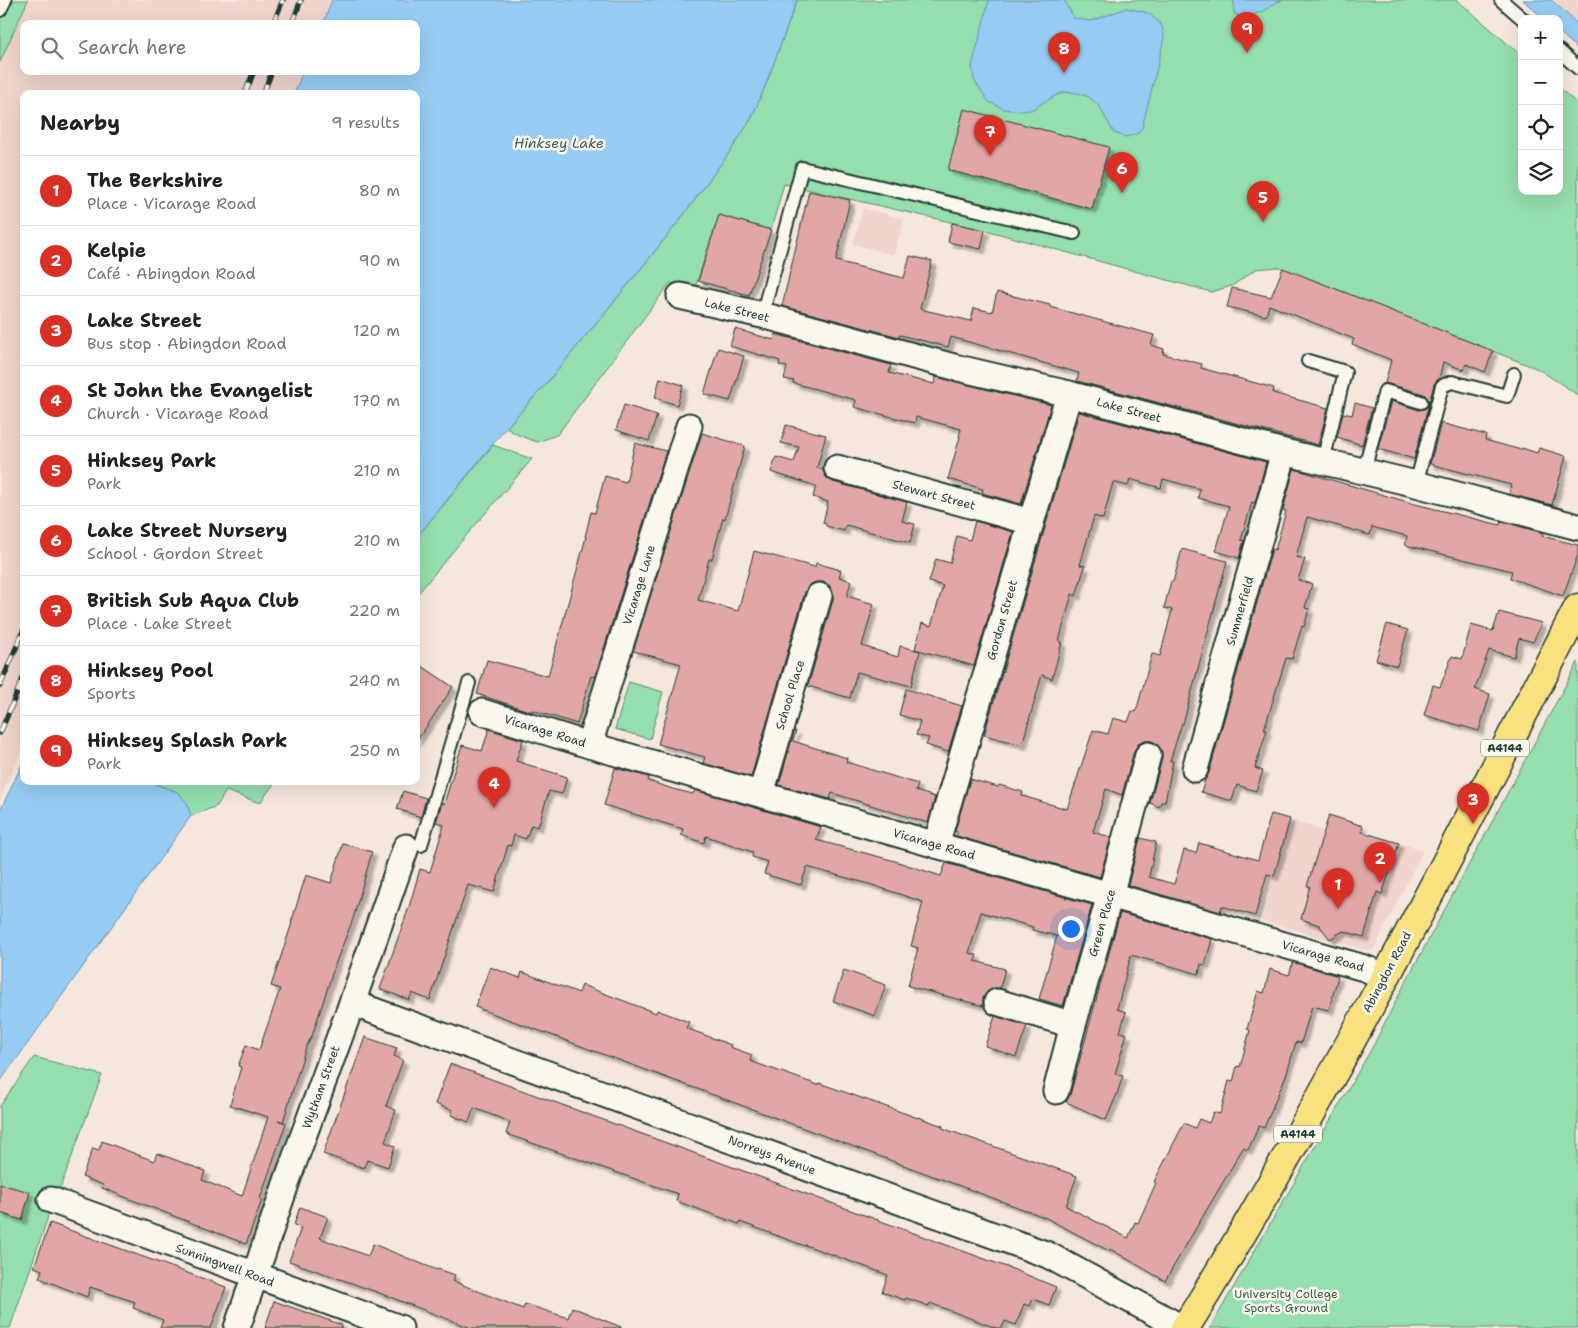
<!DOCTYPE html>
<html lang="en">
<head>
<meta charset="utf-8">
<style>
  body { margin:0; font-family:"Shantell Sans",sans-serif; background:#f2f2f2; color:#202124 }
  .controls { position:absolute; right:15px; top:15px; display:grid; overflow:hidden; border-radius:10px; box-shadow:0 5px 20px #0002 }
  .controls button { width:45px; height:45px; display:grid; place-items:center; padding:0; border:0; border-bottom:1px solid #e0e0e0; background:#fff; color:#202124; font:25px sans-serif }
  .you { position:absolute; left:1070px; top:928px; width:18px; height:18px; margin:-12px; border:4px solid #fff; border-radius:50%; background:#1a73e8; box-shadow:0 0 0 8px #1a73e833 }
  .badge { display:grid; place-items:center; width:32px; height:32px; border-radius:50%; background:#d93025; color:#fff; font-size:16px; font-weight:700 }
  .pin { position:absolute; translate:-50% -41px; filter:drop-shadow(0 1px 2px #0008) }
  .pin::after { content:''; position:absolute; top:26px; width:18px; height:15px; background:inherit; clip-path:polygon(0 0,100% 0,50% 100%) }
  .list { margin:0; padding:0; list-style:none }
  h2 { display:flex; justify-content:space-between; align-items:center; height:65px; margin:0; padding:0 20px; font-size:21px }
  h2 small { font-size:16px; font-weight:400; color:#757577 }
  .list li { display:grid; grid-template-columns:32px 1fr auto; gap:15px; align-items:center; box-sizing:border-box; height:70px; padding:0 20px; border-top:1px solid #e0e0e0 }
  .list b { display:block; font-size:19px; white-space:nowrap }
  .list p { margin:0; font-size:16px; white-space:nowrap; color:#757577 }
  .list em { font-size:16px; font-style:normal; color:#757577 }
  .icon { flex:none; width:28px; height:28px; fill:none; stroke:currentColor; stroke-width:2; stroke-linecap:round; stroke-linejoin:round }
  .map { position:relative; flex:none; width:1578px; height:1328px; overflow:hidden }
  .search { position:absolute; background:#fff; box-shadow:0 5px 20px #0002; left:20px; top:20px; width:400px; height:55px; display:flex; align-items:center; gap:12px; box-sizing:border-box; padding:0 18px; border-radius:10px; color:#757577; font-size:19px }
  .panel { position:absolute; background:#fff; box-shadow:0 5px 20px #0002; left:20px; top:90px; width:400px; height:695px; border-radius:10px }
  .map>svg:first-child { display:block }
</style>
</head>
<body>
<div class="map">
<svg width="1578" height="1328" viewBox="0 0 1578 1328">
  <defs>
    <filter id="shadow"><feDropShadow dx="4.5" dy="4.5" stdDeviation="1" flood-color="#0004"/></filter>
  </defs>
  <rect width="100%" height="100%" fill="#f6e7de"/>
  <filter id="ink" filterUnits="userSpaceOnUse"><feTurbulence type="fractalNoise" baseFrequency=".02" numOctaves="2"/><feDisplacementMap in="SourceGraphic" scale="10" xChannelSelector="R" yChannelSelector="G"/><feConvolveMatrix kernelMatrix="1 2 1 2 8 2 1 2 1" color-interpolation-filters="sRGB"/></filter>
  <g filter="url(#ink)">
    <!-- built -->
    <g fill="#f0d4cd">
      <polygon points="28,0 332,0 323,24 24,24 24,71 303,71 294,94 24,94 24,744 0,799 0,61"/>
      <polygon points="1551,0 1578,0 1578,24"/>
      <polygon points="863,208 904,219 894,255 853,244"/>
      <polygon points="1271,814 1364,843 1367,834 1423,850 1374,949 1370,951 1262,921 1278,862 1259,856"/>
    </g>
    <!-- green -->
    <g fill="#95dead" stroke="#5a8e70">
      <polygon points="0,0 28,0 0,62"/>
      <polygon points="797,0 1457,0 1522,56 1522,191 1559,191 1559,88 1578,104 1578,395 1538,369 1279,267 1256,269 1232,286 1211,292 985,230 784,184 771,230 719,215 695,288 670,283 557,435 537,442 520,436 506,428 545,385 631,281 679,221 731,150 751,119 766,84"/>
      <polygon points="493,445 532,459 454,550 416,596 416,538"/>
      <polygon points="1578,662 1578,1328 1210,1328 1372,1048 1403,987"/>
      <polygon points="629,682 663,692 650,739 615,729"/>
      <path d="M146,781h130l-16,22 -34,-12 -9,15 -26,10c-8,-27 -21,-26 -45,-35z"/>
      <polygon points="34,1057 102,1075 61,1186 51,1200 47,1220 10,1328 0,1328 0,1106"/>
    </g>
    <!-- water -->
    <g fill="#96ccf4" stroke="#6693a7">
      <polygon points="332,0 797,0 766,84 751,119 731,150 679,221 631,281 545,385 506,428 416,538 416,94 294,94 303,71 416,71 416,24 323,24"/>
      <polygon points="989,0 1064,0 1074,18 1091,21 1127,8 1148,13 1161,24 1164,35 1162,48 1142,128 1137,134 1126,137 1114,133 1099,106 1089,97 1077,93 1064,92 1051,98 1031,110 1018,111 1004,109 989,102 974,80 972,67"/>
      <polygon points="1234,0 1281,0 1263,11 1243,19 1234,13"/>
      <polygon points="1523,0 1551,0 1578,24 1578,49 1559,32 1559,19 1544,19"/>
      <polygon points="24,760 24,781 146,781 178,792 187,803 191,816 0,1082 0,811"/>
    </g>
    <!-- building -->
    <g fill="#e1a6a5" stroke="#1f3d34" filter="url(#shadow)">
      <polygon points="964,109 1109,147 1092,209 948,170"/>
      <polygon points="809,191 850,200 836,261 904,278 910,256 932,261 920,309 971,321 974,308 992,312 997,292 1050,305 1050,307 1154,335 1151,345 1164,349 1163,354 1202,364 1201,368 1274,388 1273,393 1328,408 1318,445 1077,381 1079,373 951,337 948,347 900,335 899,337 782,306"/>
      <polygon points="719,215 771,230 749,295 698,281"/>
      <polygon points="952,223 985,230 981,249 948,242"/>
      <polygon points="1283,268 1493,351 1485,372 1466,364 1464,370 1443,362 1439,379 1434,384 1429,404 1429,400 1424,394 1385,383 1391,360 1352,344 1354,339 1269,305 1266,316 1227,307 1232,288 1271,297"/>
      <polygon points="735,329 774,340 775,334 891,365 889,373 934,384 936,377 1051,405 1021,504 982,493 983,489 948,479 960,437 959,437 961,429 916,417 915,423 854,407 856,400 793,383 794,381 784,379 787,367 779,365 780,361 730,346"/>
      <polygon points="718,348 744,356 730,401 704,394"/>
      <polygon points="660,378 683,385 677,405 655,398"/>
      <polygon points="1391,401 1419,410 1426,408 1429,404 1414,459 1378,449"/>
      <polygon points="1355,403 1372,408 1362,445 1337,437 1343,413 1352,415"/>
      <polygon points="624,405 657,415 649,441 616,430"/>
      <polygon points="1079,412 1266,462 1255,503 1252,502 1241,540 1244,541 1239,558 1216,551 1229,506 1198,498 1200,489 1163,479 1161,488 1130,479 1128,486 1113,482 1103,519 1094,516 1080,565 1085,566 1076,596 1072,594 1059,641 1062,642 1052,679 1042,675 1022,745 984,735"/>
      <polygon points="1441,423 1486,435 1485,440 1521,450 1522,448 1537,453 1539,448 1566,456 1552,505 1509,494 1511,485 1430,464"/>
      <polygon points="786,425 826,435 817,468 823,470 827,478 833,482 907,502 902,521 915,524 910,543 846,525 844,531 826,526 826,524 823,523 828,502 813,497 816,486 771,472 776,457 794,462 799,447 781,443"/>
      <polygon points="702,433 745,446 725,519 723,518 712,559 709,559 698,600 738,611 754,551 815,567 816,563 841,570 839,577 851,581 847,596 874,604 862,646 898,657 900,646 920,651 911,686 857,672 850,698 808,686 833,600 833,593 830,586 823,582 816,582 809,585 805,592 751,777 703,763 705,757 658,744 681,664 633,651"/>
      <polygon points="635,443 666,451 595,677 591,676 577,724 532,710 532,712 477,694 487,660 548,676 586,537 585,537 591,512 595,513 605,476 626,482"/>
      <polygon points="1294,469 1415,504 1500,525 1501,521 1543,533 1542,536 1578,545 1578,555 1563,596 1510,578 1512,571 1405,545 1407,536 1372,527 1370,535 1307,517 1296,557 1305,559 1298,580 1312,584 1305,608 1309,609 1304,627 1302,626 1292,659 1286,658 1264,730 1267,730 1255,768 1263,771 1256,791 1237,785 1232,801 1201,792 1205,780 1209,773 1272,549 1275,550 1286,511 1283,510"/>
      <polygon points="975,521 1013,532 974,666 915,649 922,623 931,626 943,586 929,582 936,559 950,563 957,536 970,540"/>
      <polygon points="1182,549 1227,561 1183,724 1182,723 1170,761 1173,761 1165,802 1161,802 1159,807 1150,803 1162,759 1162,752 1158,745 1152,741 1145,741 1138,744 1134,751 1122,795 1106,789 1093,832 1111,837 1100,877 956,836 957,832 955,831 970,779 998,787 999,785 1023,792 1022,796 1067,809 1093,730 1108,734 1113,718 1128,722 1132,711 1136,712 1152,654 1160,656 1172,610 1164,608 1171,581 1173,582"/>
      <polygon points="1499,612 1542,623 1533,642 1519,638 1514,657 1489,650 1475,689 1490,694 1479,731 1424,715 1433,685 1440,687 1452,656 1462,659 1471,625 1493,631"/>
      <polygon points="1387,624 1408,630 1397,666 1376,660"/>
      <polygon points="416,662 453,687 416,742"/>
      <polygon points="906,689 962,706 948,752 926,745 929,738 916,735 920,721 899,715"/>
      <polygon points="489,729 523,740 516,761 567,777 562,794 549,791 538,827 531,825 526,839 514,835 511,846 508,845 494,892 468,885 430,1000 412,993 409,1000 380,989 409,907 420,869 430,872 444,825 436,822 442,803 444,804 462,745 482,751"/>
      <polygon points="794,731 796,731 793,741 847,758 846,762 918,784 916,791 935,797 928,823 832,793 830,799 779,785"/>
      <polygon points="615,768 649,777 648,781 673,789 693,794 695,790 821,827 816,840 895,861 941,876 946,863 1092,905 1063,1006 1039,999 1057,936 1032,930 1033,927 981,912 969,953 977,955 975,961 1005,969 1000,988 993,988 987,992 983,998 983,1006 908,986 918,948 911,946 923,902 869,884 807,867 801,885 764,874 768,862 752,857 753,852 706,836 704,843 681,835 683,829 604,805"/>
      <polygon points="403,791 426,798 421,817 397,809"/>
      <polygon points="1271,814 1290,819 1274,876 1267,874 1255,916 1222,906 1220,912 1128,885 1140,838 1156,842 1149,877 1174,884 1184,850 1196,853 1199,843 1258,860"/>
      <polygon points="1329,815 1363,826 1362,832 1399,843 1382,894 1377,892 1364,937 1343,931 1330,939 1319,925 1301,919 1310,886 1307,886"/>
      <polygon points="343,843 372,852 353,919 336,962 312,1036 306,1047 283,1122 278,1120 286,1123 260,1199 262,1200 246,1244 122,1196 102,1188 103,1185 82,1177 93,1148 99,1150 102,1141 154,1161 157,1153 205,1171 202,1180 242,1196 268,1117 230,1105 241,1067 238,1066 246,1045 259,1050 280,989 271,986 292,923 291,923 306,875 331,883"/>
      <polygon points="1120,913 1212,939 1205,965 1201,964 1199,974 1131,955 1117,1009 1126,1012 1120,1032 1127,1034 1115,1074 1123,1076 1117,1094 1106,1120 1066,1102 1070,1095"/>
      <polygon points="1293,962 1338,976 1329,1010 1312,1006 1301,1043 1296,1042 1287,1073 1264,1128 1259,1126 1248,1150 1243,1148 1165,1281 1110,1249 1109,1251 1044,1217 475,1007 490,967 520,978 522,972 579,993 582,985 656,1013 657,1010 689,1022 686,1028 731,1045 730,1047 752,1055 750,1061 818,1085 819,1083 918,1118 918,1117 943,1126 942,1128 1077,1176 1066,1206 1128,1238 1135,1222 1138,1223 1156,1183 1154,1182 1184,1123 1195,1128 1199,1119 1209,1123 1213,1112 1220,1114 1229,1081 1233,1082 1237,1066 1240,1067 1250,1030 1247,1029 1258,991 1264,993 1270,969 1289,975"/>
      <polygon points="844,970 886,985 875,1016 833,1001"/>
      <polygon points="995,1016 1027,1026 1016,1057 985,1046"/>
      <polygon points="365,1037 397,1048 394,1056 403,1060 386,1106 396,1110 385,1142 395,1146 388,1167 367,1160 364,1168 323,1154"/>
      <polygon points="450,1064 1015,1270 1056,1287 1049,1305 1033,1299 1030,1306 1024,1304 1016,1325 1005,1321 1002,1328 996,1328 930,1303 929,1306 906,1298 905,1300 882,1292 888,1275 805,1245 805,1246 740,1222 739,1224 676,1201 678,1194 506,1134 510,1122 474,1108 469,1122 451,1115 453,1110 435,1104"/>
      <polygon points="0,1184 30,1192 22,1220 0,1213"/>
      <polygon points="300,1207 328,1217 320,1238 368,1256 373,1244 437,1270 438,1269 455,1275 453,1281 523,1309 525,1304 568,1318 572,1307 621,1327 621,1328 471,1328 374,1291 289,1261 301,1228 294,1225"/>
      <polygon points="50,1223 226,1287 211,1328 160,1328 163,1320 133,1308 135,1302 90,1287 87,1297 39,1278 42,1270 34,1267"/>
      <polygon points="274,1301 342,1325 341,1328 265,1328"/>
    </g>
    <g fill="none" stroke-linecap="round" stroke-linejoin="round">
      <!-- lane casing -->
      <g stroke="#1f3d34" stroke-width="16">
        <g id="lane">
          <polyline points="1501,0 1523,19"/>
          <polyline points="0,10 5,0"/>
          <polyline points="1559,51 1578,68"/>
          <polyline points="762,315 802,168 1074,233"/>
          <polyline points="1308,361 1345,372 1323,461"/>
          <polyline points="1364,471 1385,391 1421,402"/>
          <polyline points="1416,484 1442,386 1452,382 1507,396 1514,374"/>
          <polyline points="421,845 469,683"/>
        </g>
      </g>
      <!-- street casing -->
      <g stroke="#1f3d34" stroke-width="29">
        <g id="street">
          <polyline points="680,296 762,315 954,367 1069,394 1284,452 1416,484 1578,527"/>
          <polyline points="837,468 1031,522"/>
          <polyline points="482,712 589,745 1364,968 1385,976"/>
          <polyline points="589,745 689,426"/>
          <polyline points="1195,769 1284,452"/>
          <polyline points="761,794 819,596"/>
          <polyline points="936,845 1069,394"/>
          <polyline points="997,1002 1073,1025"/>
          <polyline points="352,1003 1048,1255 1182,1328"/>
          <polyline points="1056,1091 1073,1025 1110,895 1148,755"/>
          <polyline points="51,1200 400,1328"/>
          <polyline points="237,1328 289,1175 352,1003 406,847"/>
        </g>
      </g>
      <!-- primary casing -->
      <g stroke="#1f3d34" stroke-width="31">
        <path id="primary" d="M1185,1328c144,-232 267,-477 393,-720"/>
      </g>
      <!-- lane -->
      <use href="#lane" stroke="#fbf7ec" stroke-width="12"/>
      <!-- street -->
      <use href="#street" stroke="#fbf7ec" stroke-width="25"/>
      <!-- primary -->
      <use href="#primary" stroke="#fae180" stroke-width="28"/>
      <!-- rail casing -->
      <g stroke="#1f3d34" stroke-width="5.5">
        <g id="rail">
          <polyline points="273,24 283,0"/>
          <polyline points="292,24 301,0"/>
          <polyline points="245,94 254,71"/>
          <polyline points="263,94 272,71"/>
          <polyline points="0,686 24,629"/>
          <polyline points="0,733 24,676"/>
        </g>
      </g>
      <!-- rail -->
      <use href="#rail" stroke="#fbf7ec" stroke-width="4" stroke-dasharray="11" stroke-linecap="butt"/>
    </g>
  </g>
  <g text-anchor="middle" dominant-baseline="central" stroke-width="5" stroke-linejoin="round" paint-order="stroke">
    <!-- shield labels -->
    <g fill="#fbf7ec" stroke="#61756b" stroke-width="1">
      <rect x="1481" y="739.5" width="48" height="17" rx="4"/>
      <rect x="1274" y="1125.5" width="48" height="17" rx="4"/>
    </g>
    <g font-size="11" font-weight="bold" fill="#1f3d34">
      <text x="1505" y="748">A4144</text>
      <text x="1298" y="1134">A4144</text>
    </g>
    <!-- street labels -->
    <g font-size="12" fill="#1f3d34" stroke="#fbf7ec">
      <text transform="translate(737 310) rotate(14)">Lake Street</text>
      <text transform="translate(1129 410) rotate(15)">Lake Street</text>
      <text transform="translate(934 495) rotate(15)">Stewart Street</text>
      <text transform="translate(639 585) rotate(-73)">Vicarage Lane</text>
      <text transform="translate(1240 611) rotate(-74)">Summerfield</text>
      <text transform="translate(1002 620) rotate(-74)">Gordon Street</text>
      <text transform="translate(790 695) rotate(-73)">School Place</text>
      <text transform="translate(545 731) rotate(17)">Vicarage Road</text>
      <text transform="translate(934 844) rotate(16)">Vicarage Road</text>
      <text transform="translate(1102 923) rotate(-74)">Green Place</text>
      <text transform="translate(1323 956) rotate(16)">Vicarage Road</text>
      <text transform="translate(1387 972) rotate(-62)">Abingdon Road</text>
      <text transform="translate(321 1087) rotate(-70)">Wytham Street</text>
      <text transform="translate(772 1155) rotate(20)">Norreys Avenue</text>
      <text transform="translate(225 1265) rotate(20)">Sunningwell Road</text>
    </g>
    <!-- park labels -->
    <g font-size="12" fill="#375d4c" stroke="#fbf7ec">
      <text x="1286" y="1294">University College<tspan x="1286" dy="14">Sports Ground</tspan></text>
    </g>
    <!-- water labels -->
    <g font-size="14" font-style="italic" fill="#375a5a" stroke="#fbf7ec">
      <text x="559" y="143">Hinksey Lake</text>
    </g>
  </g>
</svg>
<div class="controls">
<button>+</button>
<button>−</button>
<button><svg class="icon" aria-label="locate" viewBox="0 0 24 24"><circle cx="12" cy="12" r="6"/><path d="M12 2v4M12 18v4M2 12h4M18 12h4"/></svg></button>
<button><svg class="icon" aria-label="layers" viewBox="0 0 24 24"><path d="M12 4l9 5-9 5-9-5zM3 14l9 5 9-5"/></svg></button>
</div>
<div class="you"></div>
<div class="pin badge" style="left:1338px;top:909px">1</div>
<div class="pin badge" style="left:1380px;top:883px">2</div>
<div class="pin badge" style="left:1473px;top:824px">3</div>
<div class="pin badge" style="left:494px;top:808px">4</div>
<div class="pin badge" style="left:1263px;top:222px">5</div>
<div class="pin badge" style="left:1122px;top:193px">6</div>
<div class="pin badge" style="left:990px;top:156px">7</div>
<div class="pin badge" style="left:1064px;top:73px">8</div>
<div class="pin badge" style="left:1247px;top:53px">9</div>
<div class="search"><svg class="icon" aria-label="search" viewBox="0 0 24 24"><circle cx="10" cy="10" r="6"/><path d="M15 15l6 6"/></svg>Search here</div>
<section class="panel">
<h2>Nearby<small>9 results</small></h2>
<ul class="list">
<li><span class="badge">1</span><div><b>The Berkshire</b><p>Place · Vicarage Road</p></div><em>80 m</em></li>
<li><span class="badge">2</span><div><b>Kelpie</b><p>Café · Abingdon Road</p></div><em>90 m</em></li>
<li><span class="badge">3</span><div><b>Lake Street</b><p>Bus stop · Abingdon Road</p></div><em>120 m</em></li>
<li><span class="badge">4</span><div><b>St John the Evangelist</b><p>Church · Vicarage Road</p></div><em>170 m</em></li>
<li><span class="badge">5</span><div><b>Hinksey Park</b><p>Park</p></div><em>210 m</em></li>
<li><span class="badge">6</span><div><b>Lake Street Nursery</b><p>School · Gordon Street</p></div><em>210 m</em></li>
<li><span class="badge">7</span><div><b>British Sub Aqua Club</b><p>Place · Lake Street</p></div><em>220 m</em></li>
<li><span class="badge">8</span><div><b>Hinksey Pool</b><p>Sports</p></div><em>240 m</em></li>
<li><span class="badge">9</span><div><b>Hinksey Splash Park</b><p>Park</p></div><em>250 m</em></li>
</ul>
</section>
</div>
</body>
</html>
